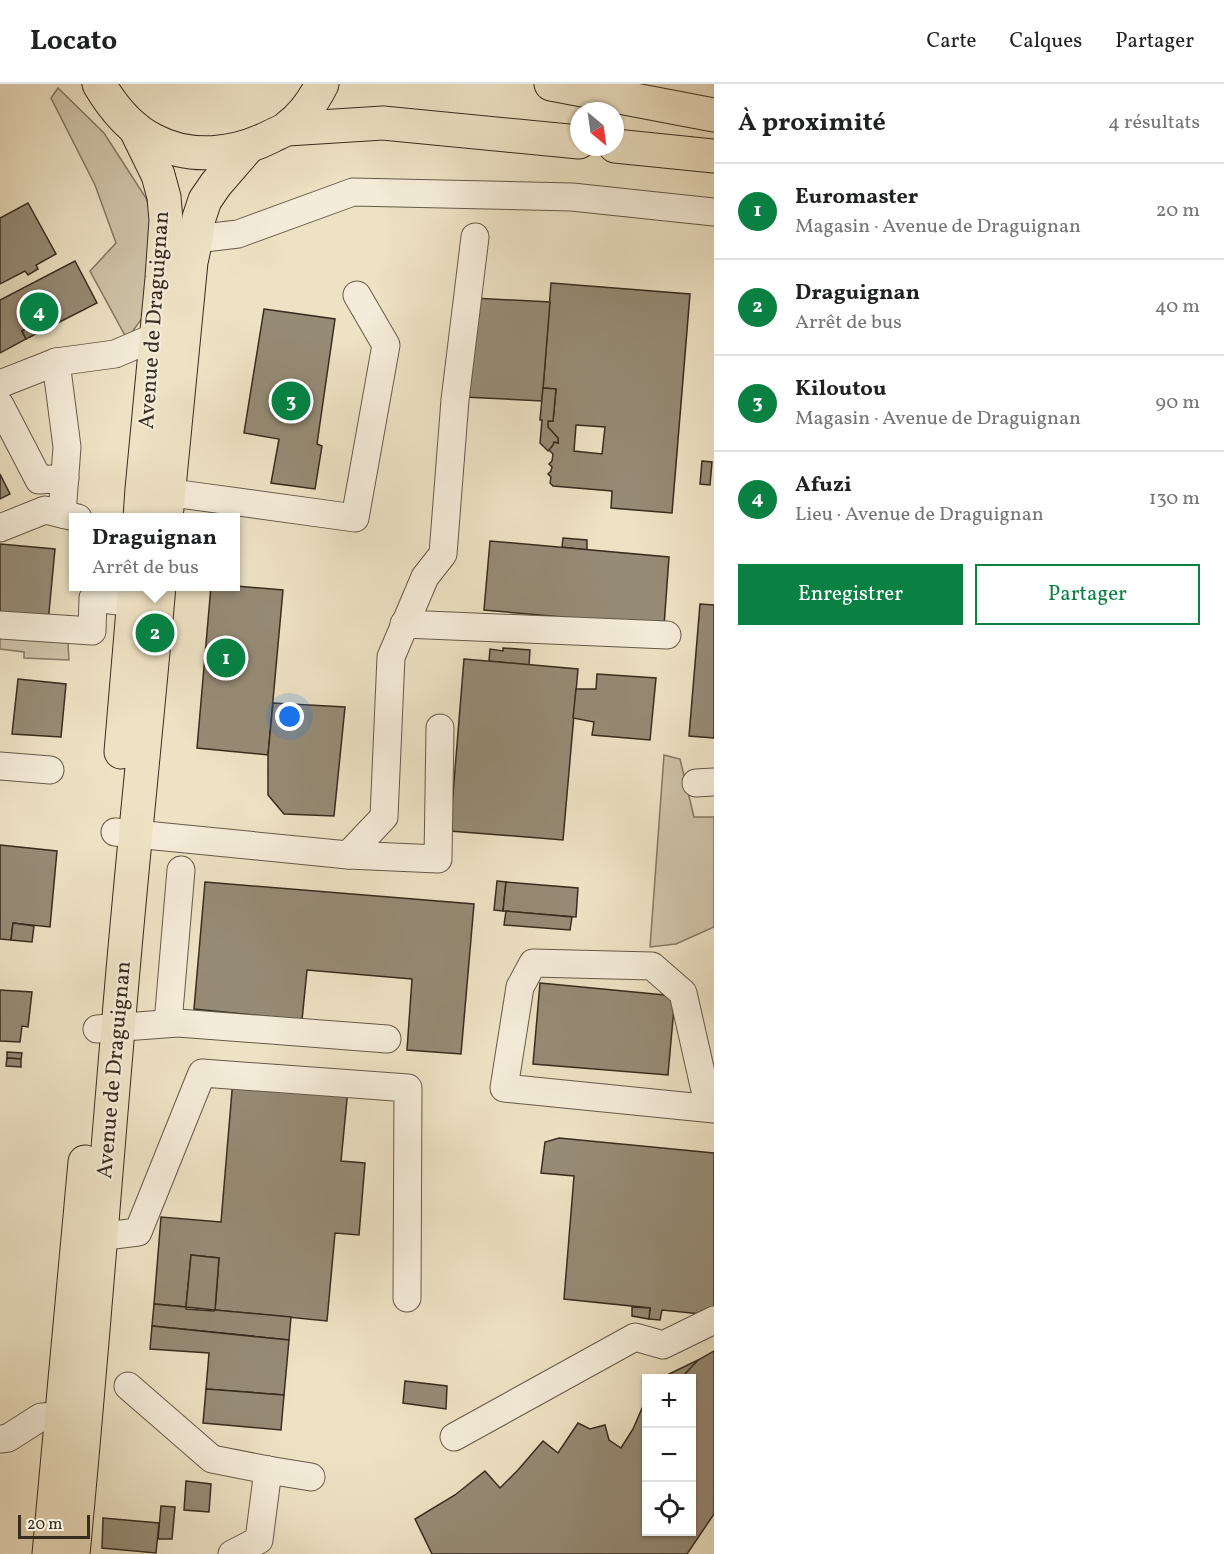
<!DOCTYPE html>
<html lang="fr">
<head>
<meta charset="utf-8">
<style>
  body { margin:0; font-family:Vollkorn,serif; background:#f6f6f6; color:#202124 }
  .controls { position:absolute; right:18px; bottom:18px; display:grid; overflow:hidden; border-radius:0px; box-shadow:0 2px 4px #0004 }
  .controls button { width:54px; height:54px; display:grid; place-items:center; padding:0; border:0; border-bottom:2px solid #e0e0e0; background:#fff; color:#202124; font:30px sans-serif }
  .compass { position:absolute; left:570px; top:18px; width:54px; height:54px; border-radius:50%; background:#fff; box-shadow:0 2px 4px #0004; rotate:151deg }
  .scale { position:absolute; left:18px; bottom:15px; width:72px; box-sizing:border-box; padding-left:6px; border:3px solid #372c1f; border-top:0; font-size:16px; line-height:21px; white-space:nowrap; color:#372c1f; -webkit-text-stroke:4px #f4ecd9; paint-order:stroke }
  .you { position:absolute; left:290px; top:633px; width:21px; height:21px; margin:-15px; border:4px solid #fff; border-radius:50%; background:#1a73e8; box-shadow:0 0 0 9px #1a73e833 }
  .badge { display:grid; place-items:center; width:39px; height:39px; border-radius:50%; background:#0b8043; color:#fff; font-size:20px; font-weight:700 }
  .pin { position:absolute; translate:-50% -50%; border:3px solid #fff; box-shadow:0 2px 6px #0006 }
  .popup { position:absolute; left:69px; top:429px; width:171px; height:78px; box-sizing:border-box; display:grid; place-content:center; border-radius:0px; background:#fff; filter:drop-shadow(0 2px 4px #0005); font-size:20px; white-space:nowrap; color:#757577 }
  .popup b { font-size:22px; color:#202124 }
  .popup::after { content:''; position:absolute; left:50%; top:100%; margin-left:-12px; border:12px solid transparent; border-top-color:#fff }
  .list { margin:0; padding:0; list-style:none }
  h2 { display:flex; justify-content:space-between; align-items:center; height:78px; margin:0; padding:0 24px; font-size:26px }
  h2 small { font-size:20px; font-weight:400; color:#757577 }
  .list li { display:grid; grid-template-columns:39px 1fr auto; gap:18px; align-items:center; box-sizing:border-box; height:96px; padding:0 24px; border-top:2px solid #e0e0e0 }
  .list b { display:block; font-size:22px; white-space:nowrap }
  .list p { margin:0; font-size:20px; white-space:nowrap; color:#757577 }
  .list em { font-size:20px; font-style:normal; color:#757577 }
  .actions { display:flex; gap:12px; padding:18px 24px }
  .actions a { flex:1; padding:14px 0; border:2px solid #0b8043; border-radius:0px; text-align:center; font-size:21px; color:#0b8043 }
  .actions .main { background:#0b8043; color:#fff }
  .icon { flex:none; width:33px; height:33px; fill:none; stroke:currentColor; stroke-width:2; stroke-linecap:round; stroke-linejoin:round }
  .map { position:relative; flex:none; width:714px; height:1470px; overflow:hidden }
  header { display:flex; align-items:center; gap:36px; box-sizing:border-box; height:84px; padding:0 30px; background:#fff; border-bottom:2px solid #e0e0e0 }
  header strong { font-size:28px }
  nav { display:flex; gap:33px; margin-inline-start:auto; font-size:21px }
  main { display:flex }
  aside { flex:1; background:#fff }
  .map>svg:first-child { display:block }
</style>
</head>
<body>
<header>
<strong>Locato</strong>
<nav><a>Carte</a><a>Calques</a><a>Partager</a></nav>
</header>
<main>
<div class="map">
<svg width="714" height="1470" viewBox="0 0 714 1470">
  <rect width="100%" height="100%" fill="#eee2c4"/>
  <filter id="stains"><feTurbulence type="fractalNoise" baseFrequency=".00333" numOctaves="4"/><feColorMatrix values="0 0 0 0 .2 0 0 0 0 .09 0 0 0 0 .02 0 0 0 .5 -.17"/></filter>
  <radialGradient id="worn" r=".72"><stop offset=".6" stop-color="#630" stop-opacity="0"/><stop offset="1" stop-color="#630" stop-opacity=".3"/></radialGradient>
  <!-- green -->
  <g fill="#cfc3a8" stroke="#837864" stroke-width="1.5">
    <polygon points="58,4 104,49 146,114 153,135 143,233 127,255 90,187 116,159 95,101 51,14"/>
    <polygon points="0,554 68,559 69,576 24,574 24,568 0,565"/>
    <polygon points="664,671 680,675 694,733 714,733 714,843 676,860 650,863"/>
  </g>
  <!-- building -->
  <g fill="#968b75" stroke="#372c1f" stroke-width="1.5" fill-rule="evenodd">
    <polygon points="28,119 56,170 36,181 38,185 28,191 25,187 0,200 0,134"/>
    <polygon points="75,177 97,219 44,246 40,237 22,247 26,255 0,269 0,216"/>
    <path d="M551,199l139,11 -18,219 -61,-5 1,-17 -59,-5 -3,-3 1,-6 -3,-3 3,-3 1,-4 -3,-3 3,-3 1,-7 -4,-4 4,-5 1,-3 4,1v-5l-10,-11v-6h5l3,-32 -13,-1zM576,341l29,2 -3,27 -28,-3z"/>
    <polygon points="473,214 550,218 542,317 464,313"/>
    <polygon points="264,225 335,235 317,360 322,362 315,405 271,399 279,355 244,349"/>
    <polygon points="40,237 44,246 26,255 22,247"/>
    <polygon points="543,304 556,305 553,337 548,337 548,343 558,354 558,359 554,358 553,361 548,367 540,359 542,336 540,336"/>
    <polygon points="702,377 712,378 710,401 700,400"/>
    <polygon points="0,390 10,410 0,415"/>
    <polygon points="563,454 587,456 587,466 562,463"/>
    <polygon points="490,457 669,473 664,542 484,526"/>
    <polygon points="0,460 55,465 48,539 0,534"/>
    <polygon points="211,502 236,502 283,506 268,671 197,664"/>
    <polygon points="700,520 714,521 714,654 689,652"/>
    <polygon points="503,564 530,566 529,581 489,577 490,565 503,567"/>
    <polygon points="464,575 578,585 563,756 450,747"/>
    <polygon points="597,590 656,594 650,656 592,651 594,638 573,634 576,605 596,605"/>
    <polygon points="18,595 66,600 61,653 12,650"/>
    <polygon points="273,619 345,623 334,732 284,730 268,711 268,671"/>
    <polygon points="0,761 57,767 50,843 13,839 11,856 0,855"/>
    <polygon points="497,797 506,798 503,827 494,826"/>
    <polygon points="205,798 474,820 461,970 407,966 412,895 307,886 302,936 194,925"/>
    <polygon points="506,798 578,804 576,833 503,827"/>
    <polygon points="506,827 572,833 570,846 504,841"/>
    <polygon points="13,839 34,842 32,858 11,856"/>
    <polygon points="540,899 675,912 668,991 533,980"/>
    <polygon points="0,906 32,908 28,943 22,942 20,958 0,957"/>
    <polygon points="7,968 22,969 21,975 7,974"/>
    <polygon points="7,974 21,975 21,983 6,982"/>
    <polygon points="233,995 348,1005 341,1077 365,1079 359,1151 335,1149 327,1237 215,1226 219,1174 191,1171 186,1223 154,1220 161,1133 221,1138"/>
    <polygon points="559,1054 714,1069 714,1228 711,1231 662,1226 660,1236 649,1235 650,1224 564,1215 574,1092 541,1089 545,1058"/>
    <polygon points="191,1171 219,1174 215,1226 186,1223"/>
    <polygon points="154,1220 186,1223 186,1225 214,1227 215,1226 291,1233 289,1256 152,1242"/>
    <polygon points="632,1223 650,1224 649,1235 632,1232"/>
    <polygon points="152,1242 289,1256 284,1311 206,1305 209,1269 150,1265"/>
    <polygon points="714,1267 714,1430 687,1470 432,1470 415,1435 455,1411 485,1387 500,1404 518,1386 543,1357 558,1369 578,1339 590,1345 605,1341 609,1356 621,1364 633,1345 646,1315 646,1448 692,1448 692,1294 681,1294 698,1276"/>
    <polygon points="698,1276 681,1294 661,1294"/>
    <polygon points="405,1297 447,1302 446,1325 403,1319"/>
    <polygon points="206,1305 284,1311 281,1346 203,1339"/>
    <polygon points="186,1397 211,1400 209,1428 184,1426"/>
    <polygon points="161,1422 175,1423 172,1455 158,1455"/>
    <polygon points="103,1434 159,1439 156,1469 102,1464"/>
  </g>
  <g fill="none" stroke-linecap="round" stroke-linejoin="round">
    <!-- minor casing -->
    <g stroke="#655a48" stroke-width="29">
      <g id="minor">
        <polyline points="196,155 238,150 353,108 572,113 714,128"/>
        <polyline points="0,300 56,278"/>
        <polyline points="0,321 39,396 65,394"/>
        <polyline points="150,406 355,434 386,261 357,211"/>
        <polyline points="62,430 67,363 56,278 115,270 157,252"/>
        <polyline points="0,444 45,426 78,434"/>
        <polyline points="404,540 667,551"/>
        <polyline points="0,541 92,547 93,514 153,521"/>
        <polyline points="0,682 50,686"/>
        <polyline points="696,699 714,698"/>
        <polyline points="115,748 348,771 384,733 391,573 425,493 443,470 455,316 475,153"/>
        <polyline points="348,771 438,775 440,644"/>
        <polyline points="168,939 181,786"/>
        <polyline points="97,945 178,939 387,955"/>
        <polyline points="709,1024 683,909 652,882 533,879 520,903 504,1004 714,1025"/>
        <polyline points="82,1155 138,1148 202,989 408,1004 407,1214"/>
        <polyline points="128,1302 212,1375 268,1386 311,1393"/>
        <polyline points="454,1353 635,1253 663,1261 714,1236"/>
        <polyline points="0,1355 8,1354 41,1333 83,1331"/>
        <polyline points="232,1470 259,1456 268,1386"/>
      </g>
    </g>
    <!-- major casing -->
    <g stroke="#372c1f" stroke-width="35">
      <g id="major">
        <path d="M99,0c13,22 30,44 54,56 37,20 82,15 119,-4 6,-3 12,-5 16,-9 15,-11 26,-27 34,-43"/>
        <polyline points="135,44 158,91 164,113 166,136 162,194 142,405 140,434"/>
        <polyline points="166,434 191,178 196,155 199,134 205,116 216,100 248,63"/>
        <polyline points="121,668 135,502"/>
        <polyline points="49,1470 85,1078"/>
        <path d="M73,1470c17,-175 30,-350 45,-525 12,-148 28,-295 41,-443"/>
      </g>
    </g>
    <!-- highway casing -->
    <g stroke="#372c1f" stroke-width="35">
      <g id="highway">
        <polyline points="551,0 714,31"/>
        <polyline points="287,45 383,39 579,58"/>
        <polyline points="615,62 714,72"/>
      </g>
    </g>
    <!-- minor -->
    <use href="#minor" stroke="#f4ecd9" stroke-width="27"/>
    <!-- major -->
    <use href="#major" stroke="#eee2c4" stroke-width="33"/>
    <!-- highway -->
    <use href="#highway" stroke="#eee2c4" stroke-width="33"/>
  </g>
  <g text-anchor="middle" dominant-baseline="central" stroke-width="4.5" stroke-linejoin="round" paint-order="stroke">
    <!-- street labels -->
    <g font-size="22" fill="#372c1f" stroke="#f4ecd9">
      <text transform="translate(155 236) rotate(-86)">Avenue de Draguignan</text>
      <text transform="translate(115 986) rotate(-85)">Avenue de Draguignan</text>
    </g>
  </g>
  <rect width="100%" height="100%" filter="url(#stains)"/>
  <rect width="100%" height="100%" fill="url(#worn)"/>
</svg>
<div class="controls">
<button>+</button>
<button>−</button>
<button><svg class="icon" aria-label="locate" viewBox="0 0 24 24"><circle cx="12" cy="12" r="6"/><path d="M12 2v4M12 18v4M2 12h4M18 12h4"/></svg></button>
</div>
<svg class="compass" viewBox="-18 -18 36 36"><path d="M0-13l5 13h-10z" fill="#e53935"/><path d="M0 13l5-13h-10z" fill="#757577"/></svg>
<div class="scale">20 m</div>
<div class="you"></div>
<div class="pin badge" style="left:226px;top:574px">1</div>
<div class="pin badge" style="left:155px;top:549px">2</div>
<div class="popup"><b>Draguignan</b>Arrêt de bus</div>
<div class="pin badge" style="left:291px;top:317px">3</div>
<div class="pin badge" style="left:39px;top:228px">4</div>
</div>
<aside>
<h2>À proximité<small>4 résultats</small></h2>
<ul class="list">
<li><span class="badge">1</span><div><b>Euromaster</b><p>Magasin · Avenue de Draguignan</p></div><em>20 m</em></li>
<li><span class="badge">2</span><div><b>Draguignan</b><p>Arrêt de bus</p></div><em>40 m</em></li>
<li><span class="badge">3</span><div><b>Kiloutou</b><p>Magasin · Avenue de Draguignan</p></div><em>90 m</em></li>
<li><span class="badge">4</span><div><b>Afuzi</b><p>Lieu · Avenue de Draguignan</p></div><em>130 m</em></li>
</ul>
<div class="actions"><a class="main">Enregistrer</a><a>Partager</a></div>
</aside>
</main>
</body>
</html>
